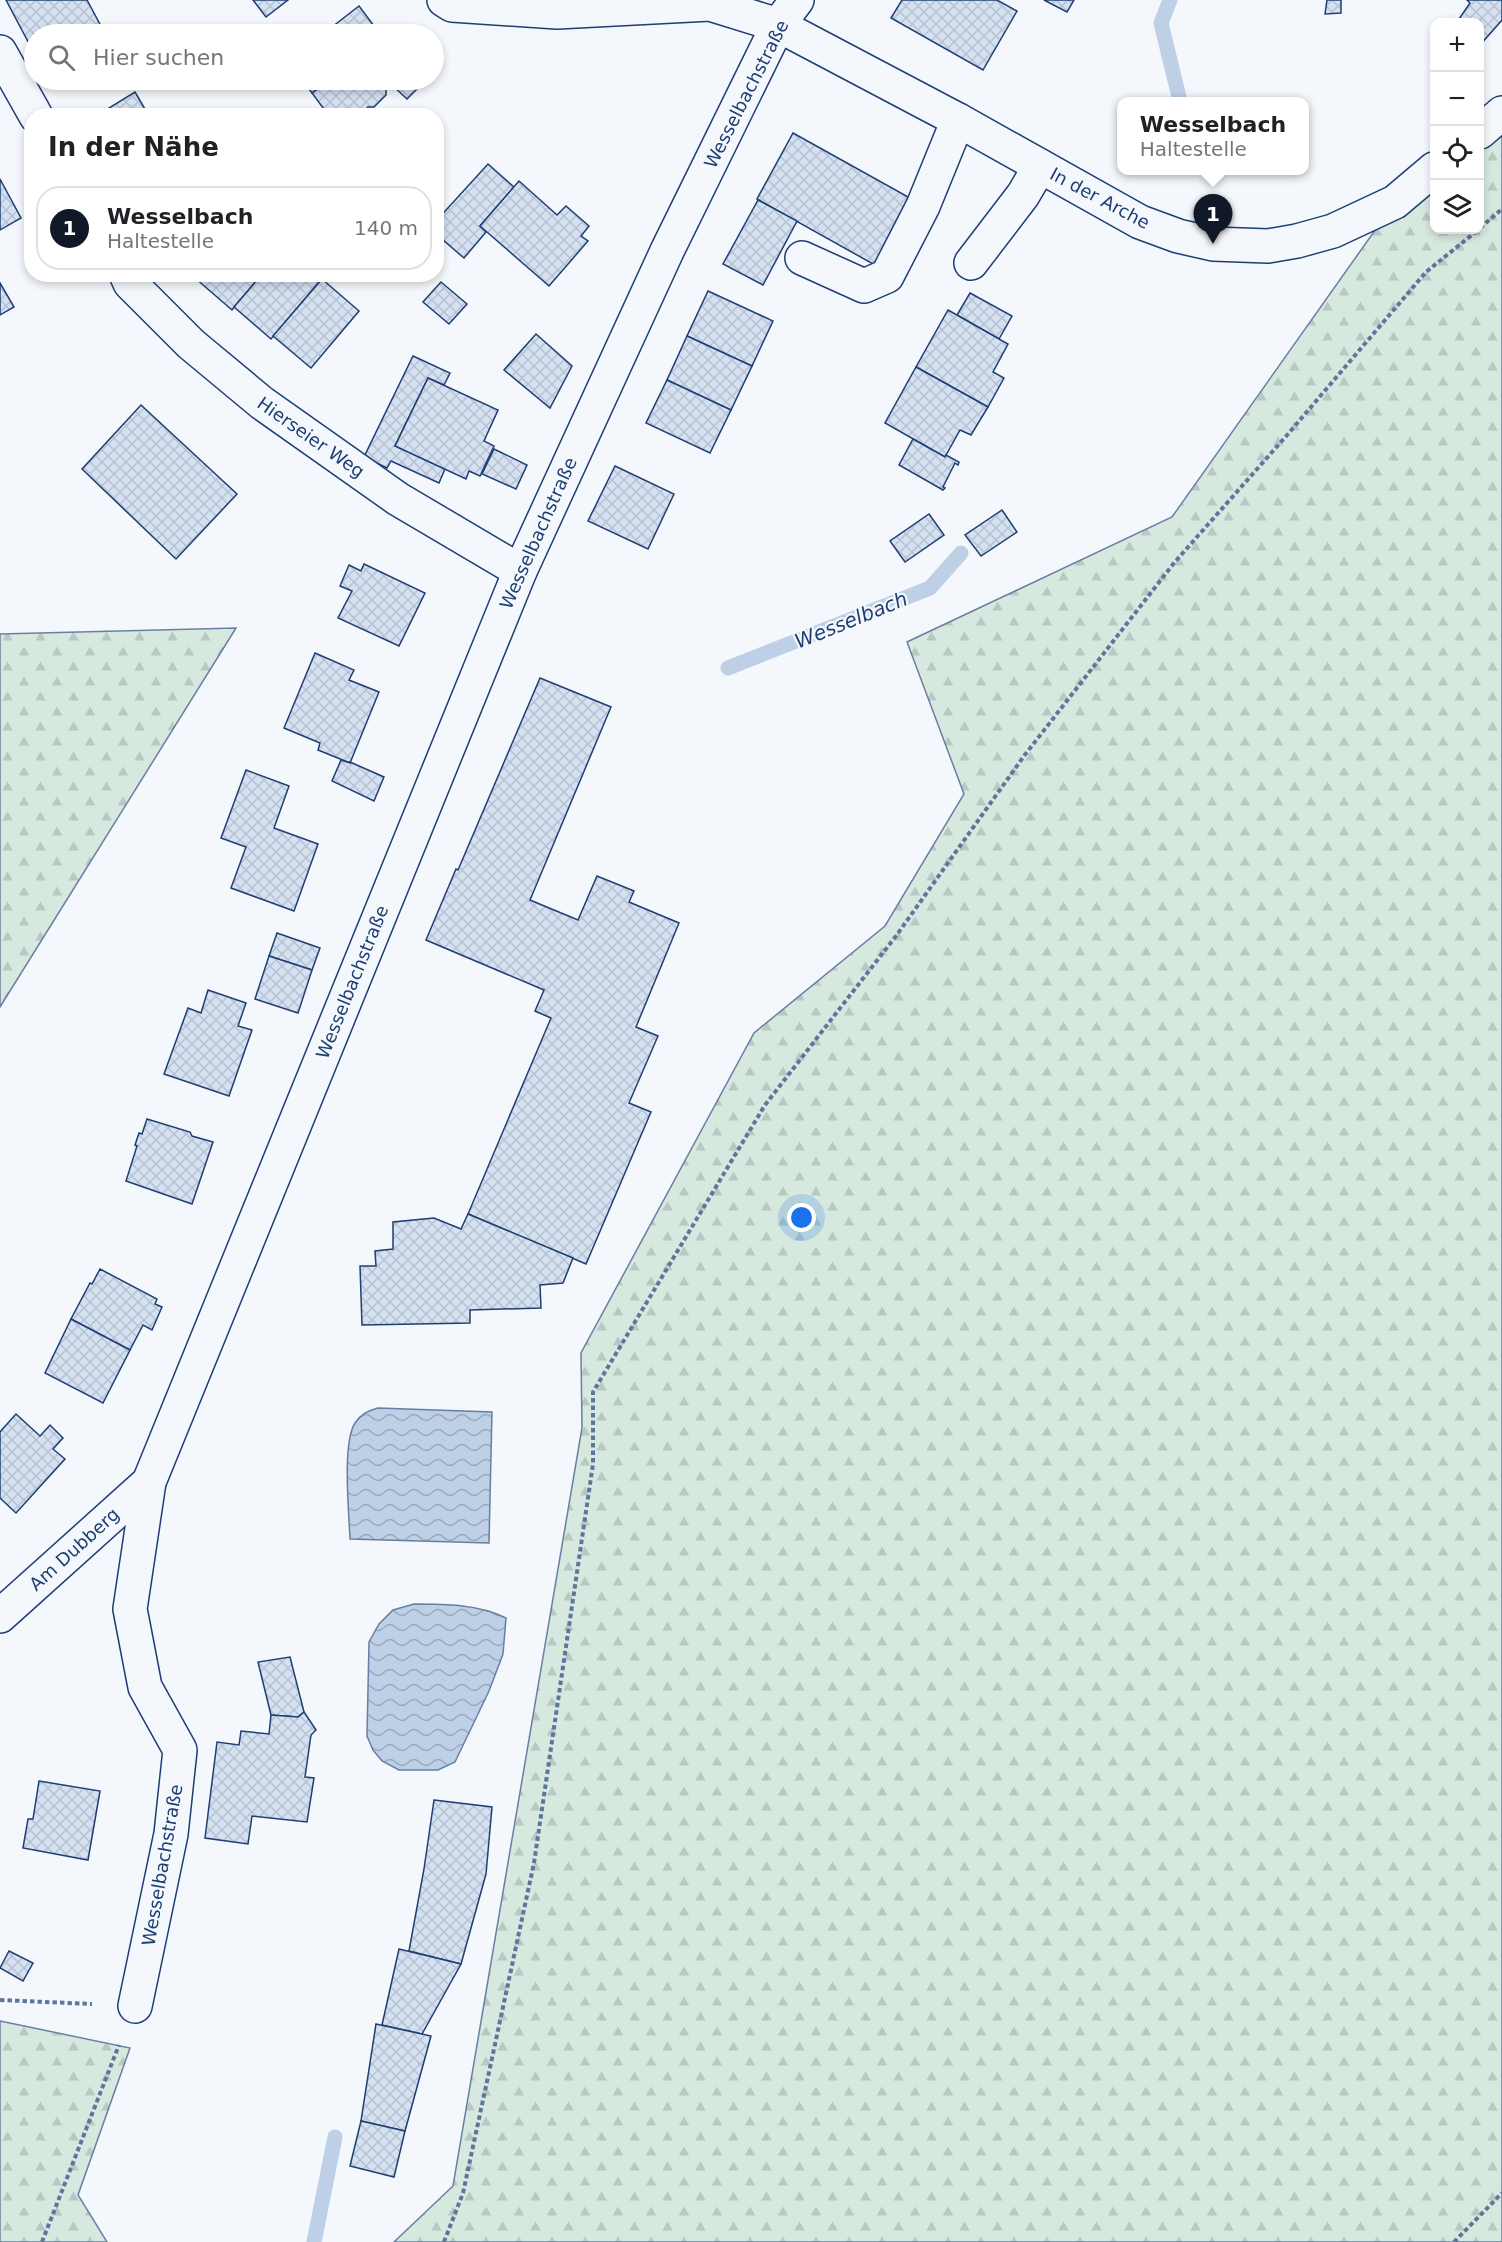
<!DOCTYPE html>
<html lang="de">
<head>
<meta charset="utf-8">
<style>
  body { margin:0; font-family:"DejaVu Sans",sans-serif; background:#f2f2f2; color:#202124 }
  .controls { position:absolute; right:18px; top:18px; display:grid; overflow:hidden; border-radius:12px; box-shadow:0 3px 9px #0003 }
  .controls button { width:54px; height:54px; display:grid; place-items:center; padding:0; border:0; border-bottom:2px solid #e0e0e0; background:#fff; color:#202124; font:30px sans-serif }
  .you { position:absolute; left:802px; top:1218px; width:21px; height:21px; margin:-15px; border:4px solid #fff; border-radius:50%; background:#1a73e8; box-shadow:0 0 0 9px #1a73e833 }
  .badge { display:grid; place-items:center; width:39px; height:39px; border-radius:50%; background:#111827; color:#fff; font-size:20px; font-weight:700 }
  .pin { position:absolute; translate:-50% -50px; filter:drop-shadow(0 2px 3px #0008) }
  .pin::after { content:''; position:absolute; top:32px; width:21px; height:18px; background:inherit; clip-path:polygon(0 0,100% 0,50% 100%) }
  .popup { position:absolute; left:1117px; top:97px; width:192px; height:78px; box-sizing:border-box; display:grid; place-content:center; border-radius:12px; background:#fff; filter:drop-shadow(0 2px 4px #0005); font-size:20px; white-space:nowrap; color:#757577 }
  .popup b { font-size:22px; color:#202124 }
  .popup::after { content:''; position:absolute; left:50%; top:100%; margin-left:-12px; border:12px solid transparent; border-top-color:#fff }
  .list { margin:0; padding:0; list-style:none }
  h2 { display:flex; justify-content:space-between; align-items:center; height:78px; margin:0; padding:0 24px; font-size:26px }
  h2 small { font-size:20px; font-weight:400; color:#757577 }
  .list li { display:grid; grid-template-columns:39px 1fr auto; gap:18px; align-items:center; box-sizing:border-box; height:84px; margin:0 12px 12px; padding:0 12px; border:2px solid #e0e0e0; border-radius:24px }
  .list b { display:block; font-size:22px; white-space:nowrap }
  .list p { margin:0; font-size:20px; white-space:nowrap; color:#757577 }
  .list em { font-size:20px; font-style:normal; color:#757577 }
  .icon { flex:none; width:33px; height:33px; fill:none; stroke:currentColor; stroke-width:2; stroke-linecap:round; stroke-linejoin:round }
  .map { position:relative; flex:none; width:1502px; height:2242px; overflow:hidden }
  .search { position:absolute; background:#fff; box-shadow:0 3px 9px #0003; left:24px; top:24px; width:420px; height:66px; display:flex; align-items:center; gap:15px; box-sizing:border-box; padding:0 21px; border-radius:33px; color:#757577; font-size:22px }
  .panel { position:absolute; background:#fff; box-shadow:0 3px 9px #0003; left:24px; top:108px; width:420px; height:174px; border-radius:24px }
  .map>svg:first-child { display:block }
</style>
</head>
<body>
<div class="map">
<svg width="1502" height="2242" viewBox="0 0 1502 2242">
  <defs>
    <pattern id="forest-firs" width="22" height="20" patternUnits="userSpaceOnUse" patternTransform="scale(1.5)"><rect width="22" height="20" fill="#d7e8df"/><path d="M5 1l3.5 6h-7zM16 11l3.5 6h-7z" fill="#b8c8c3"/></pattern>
    <pattern id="water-waves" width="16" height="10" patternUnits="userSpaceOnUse" patternTransform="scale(1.5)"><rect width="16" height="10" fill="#bed0e5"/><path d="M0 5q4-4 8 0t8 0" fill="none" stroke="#9aaabe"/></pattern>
    <pattern id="building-cross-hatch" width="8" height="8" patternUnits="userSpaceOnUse" patternTransform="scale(1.5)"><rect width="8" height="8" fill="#d5e0f0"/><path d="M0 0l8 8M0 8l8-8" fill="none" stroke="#b6c1d1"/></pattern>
  </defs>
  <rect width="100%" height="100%" fill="#f4f7fb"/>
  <!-- forest -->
  <g fill="url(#forest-firs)" stroke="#687fa3" stroke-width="1.5">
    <polygon points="1502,113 1502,2242 394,2242 453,2186 582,1428 581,1353 754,1033 885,926 964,794 907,642 1172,517 1395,202 1434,169 1434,230 1480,230 1480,132"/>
    <polygon points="236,628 0,1007 0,634"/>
    <polygon points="0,2021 130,2048 78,2195 107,2242 0,2242"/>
  </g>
  <!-- water -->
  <g fill="url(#water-waves)" stroke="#687fa3" stroke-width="1.5">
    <path d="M378,1408l114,4 -3,131 -139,-4c-1,-26 -8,-96 5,-116 6,-9 13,-12 23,-15z"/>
    <path d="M414,1604c30,0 64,0 92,14l-3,36 -14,37 -34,71 -17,8h-39l-17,-9 -9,-11 -6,-14 2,-94 10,-18 14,-14z"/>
  </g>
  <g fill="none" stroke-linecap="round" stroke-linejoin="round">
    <!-- stream -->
    <g stroke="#bed0e5" stroke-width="15">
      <polyline points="1170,0 1161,23 1180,101"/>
      <polyline points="728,668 930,588 961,553"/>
      <polyline points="314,2242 335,2137"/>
    </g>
  </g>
  <!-- building -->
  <g fill="url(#building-cross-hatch)" stroke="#1d3f73" stroke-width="1.5">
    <polygon points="6,0 87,0 103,30 95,34 34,34 34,53"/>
    <polygon points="253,0 288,0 266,17"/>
    <polygon points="902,0 997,0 1017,11 983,70 891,18"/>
    <polygon points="1044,0 1074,0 1067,12"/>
    <polygon points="1327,0 1341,0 1341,13 1325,14"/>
    <polygon points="1467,0 1502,0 1502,20 1480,45 1480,22 1457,22 1470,3"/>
    <polygon points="359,6 380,34 323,34"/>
    <polygon points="434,57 440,64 434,71"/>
    <polygon points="302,80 330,80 312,93"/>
    <polygon points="330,80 395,80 386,89 386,95 374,107 368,107 360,116 329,116 312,93"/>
    <polygon points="395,80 426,80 407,99 391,84"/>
    <polygon points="135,92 149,116 96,116"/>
    <polygon points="793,133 919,203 882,269 757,199"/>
    <polygon points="488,164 514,187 480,226 486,232 464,258 436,234 436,221"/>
    <polygon points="0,179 21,218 0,230"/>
    <polygon points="519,181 557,215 566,206 589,226 581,236 588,241 549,286 480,226"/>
    <polygon points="758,200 797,221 763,285 723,264"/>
    <polygon points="198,274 262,274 232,310 195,278"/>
    <polygon points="262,274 312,274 320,281 271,339 234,307"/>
    <polygon points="322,279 359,311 311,368 273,336"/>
    <polygon points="441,282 467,304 449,324 423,302"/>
    <polygon points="0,283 14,307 0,315"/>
    <polygon points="708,291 773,321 752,366 687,336"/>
    <polygon points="970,293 1012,316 999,339 957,315"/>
    <polygon points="948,310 1008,344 993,372 1004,378 988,407 916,367"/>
    <polygon points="536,334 572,366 550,408 504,370"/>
    <polygon points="687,336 752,366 731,410 667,380"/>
    <polygon points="413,356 450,373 444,385 428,378 395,446 445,469 439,483 391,461 387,468 364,457"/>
    <polygon points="916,367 988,407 971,435 960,430 945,457 885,423"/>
    <polygon points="428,378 498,410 484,441 494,446 480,476 469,471 466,479 395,446"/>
    <polygon points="667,380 731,410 710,453 646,423"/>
    <polygon points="141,405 237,494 176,559 82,469"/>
    <polygon points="913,439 945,457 946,455 959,462 958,465 955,463 943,487 945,488 943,490 899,465"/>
    <polygon points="494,449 527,465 516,489 482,474"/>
    <polygon points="615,466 674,494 648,549 588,521"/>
    <polygon points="1002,510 1017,532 981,556 965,535"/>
    <polygon points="929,514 944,535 905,562 890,541"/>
    <polygon points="364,564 425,593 399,646 338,618 352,591 340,586 349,565 361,571"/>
    <polygon points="315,653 354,670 349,680 379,692 350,763 318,750 320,743 284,728"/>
    <polygon points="540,678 611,707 530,900 578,920 597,876 634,891 629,902 679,923 636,1027 658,1036 629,1103 651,1112 586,1264 468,1214 551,1018 535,1011 544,990 426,940 456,869 458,870"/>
    <polygon points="341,760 350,763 350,762 384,777 374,801 332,781"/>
    <polygon points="246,770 289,786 274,828 318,844 294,911 231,888 246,847 221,838"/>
    <polygon points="277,933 320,948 312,970 269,956"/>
    <polygon points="269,956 312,970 298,1013 255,999"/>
    <polygon points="208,990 246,1003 238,1026 252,1030 229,1096 164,1074 188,1008 201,1013"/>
    <polygon points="147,1119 190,1132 192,1136 213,1142 192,1204 126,1181 137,1146 135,1145 139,1133 142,1134"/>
    <polygon points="468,1214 573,1258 563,1283 540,1285 541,1308 470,1310 470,1323 362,1325 360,1266 376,1266 375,1251 393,1249 393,1222 434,1218 461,1229"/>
    <polygon points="100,1269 157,1299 155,1304 162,1307 152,1330 143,1325 130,1350 71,1319 90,1283 92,1284"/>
    <polygon points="71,1319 130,1350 103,1403 45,1373"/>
    <polygon points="16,1414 40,1436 50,1425 63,1438 53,1449 65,1459 16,1513 0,1498 0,1432"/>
    <polygon points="290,1657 304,1712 298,1717 271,1715 258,1662"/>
    <polygon points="304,1712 316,1730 311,1735 305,1777 314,1778 307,1822 252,1816 248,1844 205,1838 217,1742 239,1745 241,1731 269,1734 271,1715 298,1717"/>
    <polygon points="39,1781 100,1791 88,1860 23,1848 28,1819 33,1819"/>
    <polygon points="434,1800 492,1807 486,1874 461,1964 409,1951 424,1869"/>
    <polygon points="399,1949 461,1964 422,2034 382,2025"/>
    <polygon points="9,1951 33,1963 23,1981 0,1968"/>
    <polygon points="376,2024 431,2036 405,2131 361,2121"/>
    <polygon points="361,2121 405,2131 394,2177 350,2166"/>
  </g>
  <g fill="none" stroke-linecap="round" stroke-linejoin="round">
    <!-- minor casing -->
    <g stroke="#1d3f73" stroke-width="36">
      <g id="minor">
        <polyline points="444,0 452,5 557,12 710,4 778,25 958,120 1140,222 1178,236 1213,244 1268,246 1297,241 1333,231 1395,202 1434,169"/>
        <polyline points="0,52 36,116"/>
        <polyline points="1480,132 1502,113"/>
        <polyline points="802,258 864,286 887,276 923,206 958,120"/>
        <polyline points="971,263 1023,195 1040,166"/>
        <polyline points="126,274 130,283 191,344 262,403 398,499 520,571"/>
        <polyline points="0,1616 149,1482"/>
        <polyline points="135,2006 171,1834 180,1750 145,1687 130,1609 149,1482 520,571 667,251 778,25 797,0"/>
      </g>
    </g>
    <!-- path -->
    <g stroke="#5e769c" stroke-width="4" stroke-dasharray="4.5 3" stroke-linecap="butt">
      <polyline points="1480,228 1502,209"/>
      <polyline points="0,2000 92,2004"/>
      <polyline points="42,2242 119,2045"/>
      <polyline points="444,2242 463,2193 534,1863 593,1464 593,1392 765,1105 896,936 1024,756 1174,563 1288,434 1426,272 1478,230"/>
      <polyline points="1454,2242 1502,2193"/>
    </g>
    <!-- minor -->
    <use href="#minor" stroke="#f4f7fb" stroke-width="33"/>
  </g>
  <g text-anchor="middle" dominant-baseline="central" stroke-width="4.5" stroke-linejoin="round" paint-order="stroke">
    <!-- street labels -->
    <g font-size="18" fill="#1d3f73" stroke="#f4f7fb">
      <text transform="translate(746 94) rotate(-63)">Wesselbachstraße</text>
      <text transform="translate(1100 198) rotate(28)">In der Arche</text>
      <text transform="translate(311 437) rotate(35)">Hierseier Weg</text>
      <text transform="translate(538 533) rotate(-66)">Wesselbachstraße</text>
      <text transform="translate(352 982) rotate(-68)">Wesselbachstraße</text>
      <text transform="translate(74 1549) rotate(-42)">Am Dubberg</text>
      <text transform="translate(162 1865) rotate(-80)">Wesselbachstraße</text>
    </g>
    <!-- water labels -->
    <g font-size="20" font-style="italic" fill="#1d3f73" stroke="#f4f7fb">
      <text transform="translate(851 620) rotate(-22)">Wesselbach</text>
    </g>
  </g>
</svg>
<div class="controls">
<button>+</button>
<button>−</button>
<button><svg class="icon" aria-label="locate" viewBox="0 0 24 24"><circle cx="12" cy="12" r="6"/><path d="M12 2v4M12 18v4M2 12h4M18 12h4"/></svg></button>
<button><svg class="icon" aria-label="layers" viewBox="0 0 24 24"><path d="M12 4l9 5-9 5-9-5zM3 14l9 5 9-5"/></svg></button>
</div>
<div class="you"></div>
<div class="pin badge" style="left:1213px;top:244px">1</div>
<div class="popup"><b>Wesselbach</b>Haltestelle</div>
<div class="search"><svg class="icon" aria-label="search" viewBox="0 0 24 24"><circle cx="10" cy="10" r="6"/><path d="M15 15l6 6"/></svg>Hier suchen</div>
<section class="panel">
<h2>In der Nähe<small></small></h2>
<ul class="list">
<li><span class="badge">1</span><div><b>Wesselbach</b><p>Haltestelle</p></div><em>140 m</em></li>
</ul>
</section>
</div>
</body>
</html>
